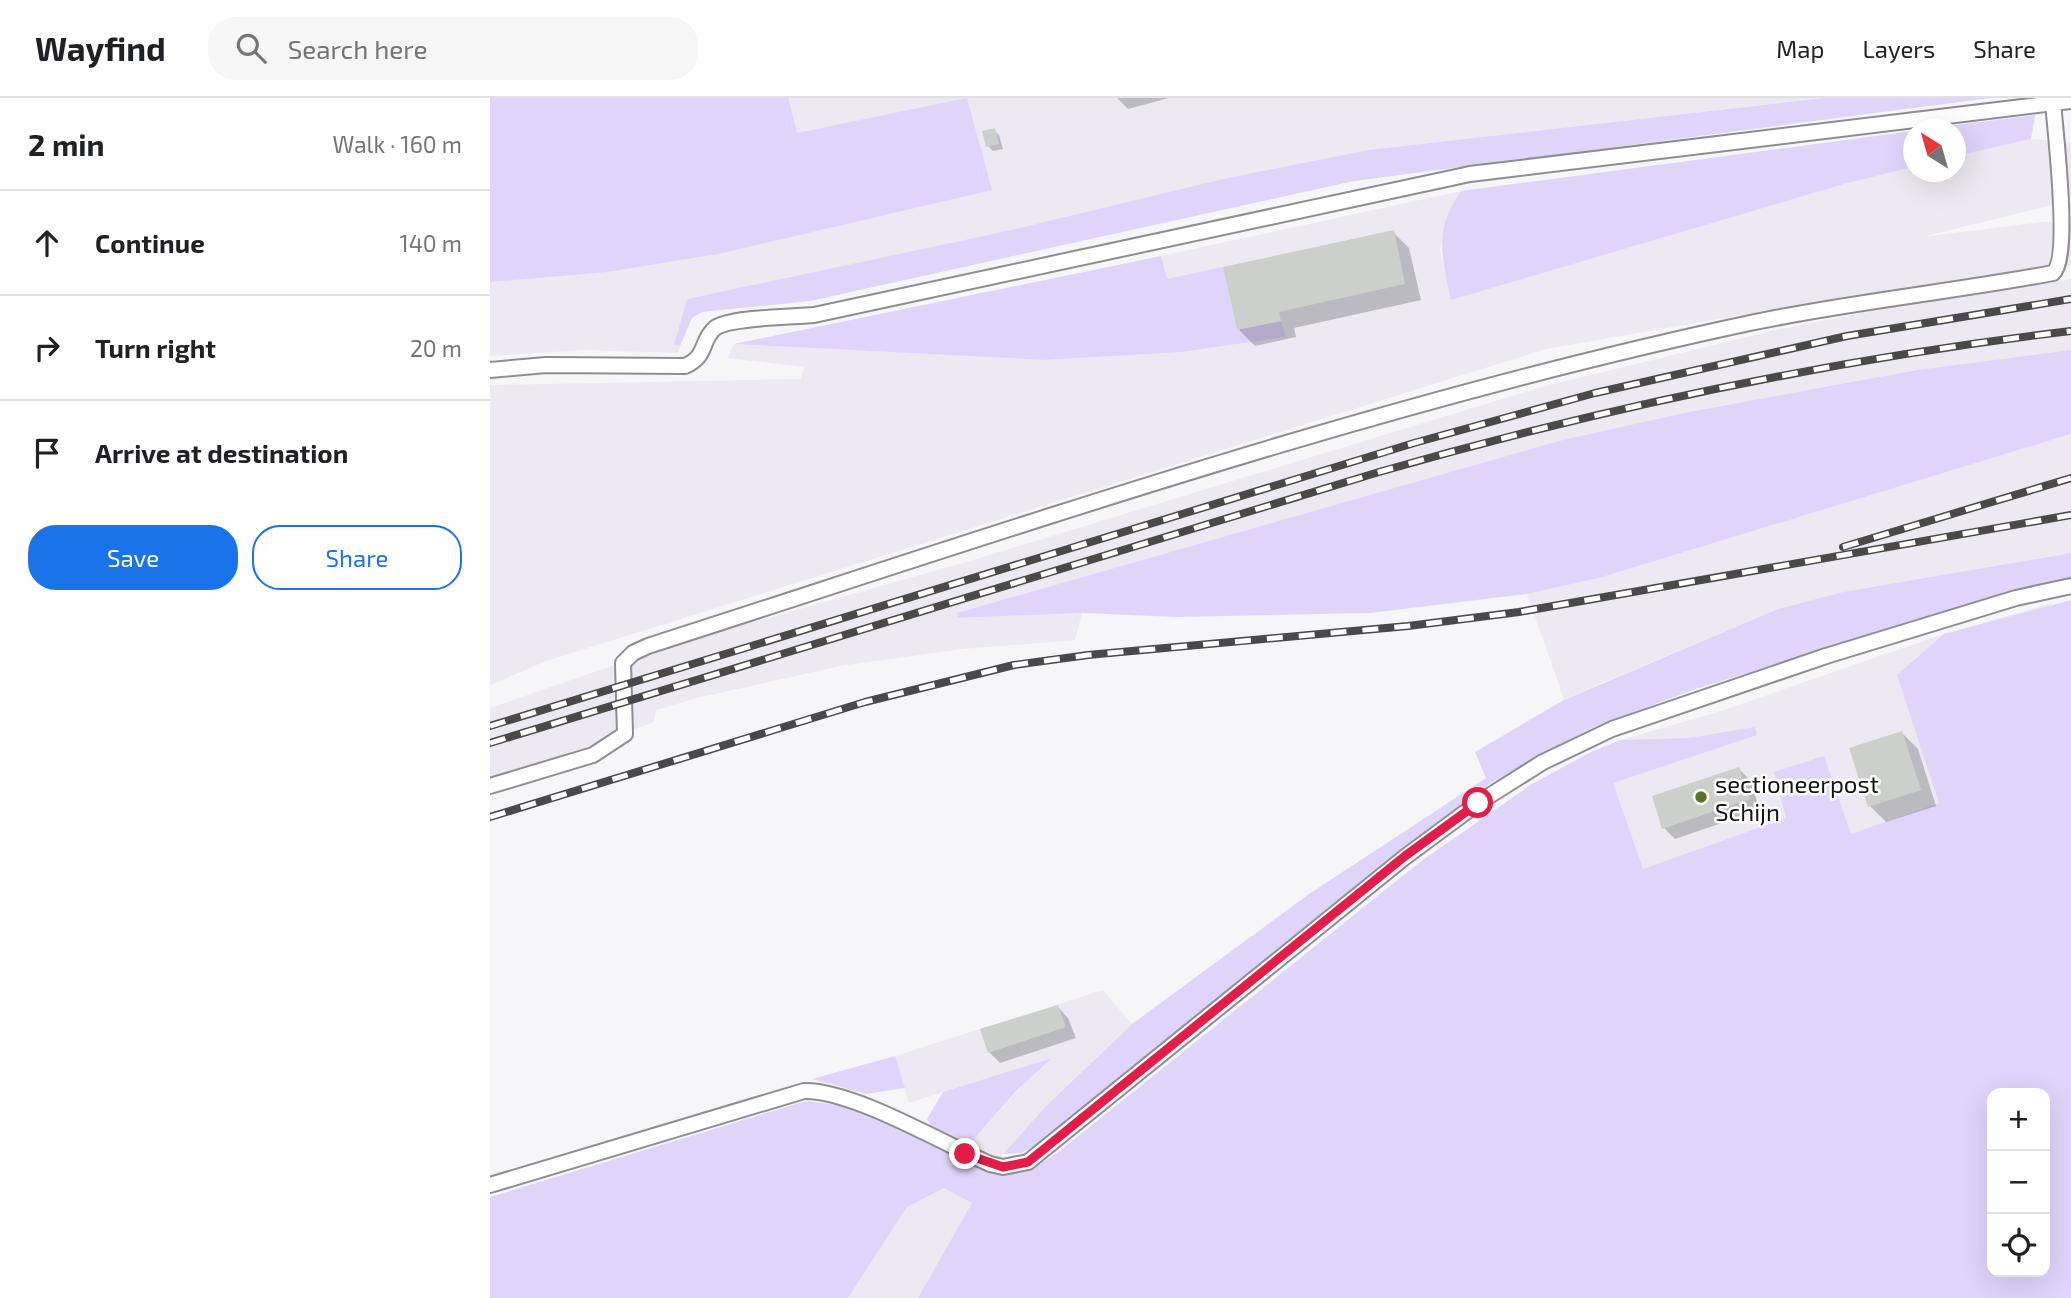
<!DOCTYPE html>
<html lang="en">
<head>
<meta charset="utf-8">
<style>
  body { margin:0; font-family:"Exo 2",sans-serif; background:#f6f6f6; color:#202124 }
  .controls { position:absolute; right:21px; bottom:21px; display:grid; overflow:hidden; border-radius:14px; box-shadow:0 7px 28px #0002 }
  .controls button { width:63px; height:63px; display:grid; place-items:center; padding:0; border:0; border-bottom:2px solid #e0e0e0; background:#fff; color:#202124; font:35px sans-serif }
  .compass { position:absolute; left:1413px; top:21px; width:63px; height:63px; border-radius:50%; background:#fff; box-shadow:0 7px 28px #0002; rotate:323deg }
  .stop { position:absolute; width:21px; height:21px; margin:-16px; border:5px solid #e11d48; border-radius:50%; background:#fff }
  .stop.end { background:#e11d48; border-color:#fff; box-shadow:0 2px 7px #0008 }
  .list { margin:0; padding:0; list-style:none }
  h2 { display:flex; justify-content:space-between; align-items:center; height:91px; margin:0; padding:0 28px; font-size:30px }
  h2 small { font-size:23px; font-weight:400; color:#757577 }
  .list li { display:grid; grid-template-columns:46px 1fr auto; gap:21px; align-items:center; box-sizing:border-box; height:105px; padding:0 28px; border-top:2px solid #e0e0e0 }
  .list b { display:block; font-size:26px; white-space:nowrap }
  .list em { font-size:23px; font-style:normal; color:#757577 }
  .actions { display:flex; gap:14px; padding:21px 28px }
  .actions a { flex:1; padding:16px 0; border:2px solid #1a73e8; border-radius:28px; text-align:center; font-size:24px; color:#1a73e8 }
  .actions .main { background:#1a73e8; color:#fff }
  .icon { flex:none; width:38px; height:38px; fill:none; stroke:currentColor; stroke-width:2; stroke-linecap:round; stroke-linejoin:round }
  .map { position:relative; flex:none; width:1581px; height:1200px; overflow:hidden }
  header { display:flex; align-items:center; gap:42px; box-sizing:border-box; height:98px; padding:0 35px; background:#fff; border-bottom:2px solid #e0e0e0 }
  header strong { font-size:33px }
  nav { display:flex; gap:38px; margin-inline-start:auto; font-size:24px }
  .search { width:490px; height:63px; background:#f6f6f6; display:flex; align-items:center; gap:18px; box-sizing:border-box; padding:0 24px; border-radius:28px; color:#757577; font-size:26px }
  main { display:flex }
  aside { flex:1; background:#fff }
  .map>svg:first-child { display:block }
</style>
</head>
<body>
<header>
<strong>Wayfind</strong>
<div class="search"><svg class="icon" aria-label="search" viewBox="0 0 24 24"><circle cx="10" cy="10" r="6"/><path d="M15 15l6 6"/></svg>Search here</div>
<nav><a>Map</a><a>Layers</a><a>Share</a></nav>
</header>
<main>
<aside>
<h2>2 min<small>Walk · 160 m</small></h2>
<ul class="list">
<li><svg class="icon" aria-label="ahead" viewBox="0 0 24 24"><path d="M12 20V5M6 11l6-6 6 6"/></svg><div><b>Continue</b></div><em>140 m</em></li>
<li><svg class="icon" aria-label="right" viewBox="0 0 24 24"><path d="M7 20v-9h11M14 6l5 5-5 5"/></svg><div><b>Turn right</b></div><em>20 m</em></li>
<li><svg class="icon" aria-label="arrive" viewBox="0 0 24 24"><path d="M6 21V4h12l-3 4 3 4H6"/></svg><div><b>Arrive at destination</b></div></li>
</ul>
<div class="actions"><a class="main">Save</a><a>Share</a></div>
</aside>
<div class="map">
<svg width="1581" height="1200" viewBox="0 0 1581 1200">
  <rect width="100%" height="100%" fill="#f6f5f8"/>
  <!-- built -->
  <g fill="#ece9f2">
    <polygon points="0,0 1332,0 878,52 737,80 512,134 197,201 185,247 190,248 188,255 95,252 0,258"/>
    <polygon points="1541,41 1581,44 1581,102 1432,139 1551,124 1581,124 1581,168 1377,195 1056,251 56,563 0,587 0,287 311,281 314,269 237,260 244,246 555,262 692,254 795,239 790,223 747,232 677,181 671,158 971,93 965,101 950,152 961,201 1354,86 1423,69 1423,74 1465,74 1466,58"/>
    <polygon points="1581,181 1581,252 1427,272 1199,314 469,520 592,515 585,542 472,551 350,568 207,600 166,612 164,624 77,656 0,679 0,610 186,546 483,462 1052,289 1285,232 1441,202"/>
    <polygon points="1581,336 1581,455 1353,494 1288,511 1074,601 1037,496 1109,480"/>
    <polygon points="1562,505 1496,718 1139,782 1042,686 1103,653 1131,642 1231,613 1454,536"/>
    <polygon points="613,892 642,926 556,1008 513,1056 428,1200 358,1200 417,1109 454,1090 479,1047 546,972 559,961 419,1005 405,958"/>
  </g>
  <!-- green -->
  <g fill="#dfd5fb" fill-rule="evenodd">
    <polygon points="0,0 298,0 307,35 477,0 502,92 228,156 117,174 0,184"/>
    <polygon points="1333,0 1500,0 864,83 320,203 212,214 202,220 190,248 184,247 197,201 512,134 737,80 878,52"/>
    <polygon points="1545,17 1541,41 1466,58 1465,32 1434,31"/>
    <path d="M1423,33v36l-69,17 -393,116c-9,-43 -18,-70 10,-109z"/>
    <polygon points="671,158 677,181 733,169 747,232 791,223 796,239 692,254 555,262 244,246"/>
    <polygon points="1581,252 1581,336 1109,480 1037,496 880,515 686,519 592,515 468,520 467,515 1069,343 1199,314 1427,272"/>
    <polygon points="1581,455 1581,482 1517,494 1206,591 1106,628 1052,656 1001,685 914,748 546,1047 531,1055 513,1056 556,1008 642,926 819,796 996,680 985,654 1074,602 1288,511 1353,494"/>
    <path d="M1581,502v698h-1153l54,-95 -28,-15 -37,19 -59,91h-358v-101l316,-96 40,5 22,8 130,61c22,0 41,-9 59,-22l363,-291 112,-78 61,-33 28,-11 68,-2 66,-11 2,8 -144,48 30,86 143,-51 -12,-46 50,-16 27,78 88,-31 -42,-128 47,-41zM1502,995h53v179h-53z"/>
    <polygon points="405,958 415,990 376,996 322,981"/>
    <polygon points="562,960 527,992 479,1047 441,1028 437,1021 453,994"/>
  </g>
  <!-- shadow -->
  <g fill="#0003">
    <polygon points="627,0 679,0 638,11"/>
    <polygon points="504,32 509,37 513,51 503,53 498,48"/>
    <polygon points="903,134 919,150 931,202 804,230 806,239 765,248 749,232"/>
    <polygon points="1412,635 1428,651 1446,708 1396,724 1380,708"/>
    <polygon points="1249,671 1260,682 1270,712 1185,741 1174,730"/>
    <polygon points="568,909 578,920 586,940 510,965 499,954"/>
  </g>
  <!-- building -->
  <g fill="#cdcfcc">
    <polygon points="505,30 509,46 496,49 492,33"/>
    <polygon points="904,132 915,186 789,214 791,223 747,232 733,169"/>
    <polygon points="1412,633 1431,692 1378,709 1359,650"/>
    <polygon points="1249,669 1260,701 1172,731 1162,698"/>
    <polygon points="568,907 576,929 498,955 490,931"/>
  </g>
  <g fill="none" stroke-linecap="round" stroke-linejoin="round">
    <!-- lane casing -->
    <g stroke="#8e8d90" stroke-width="18">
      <g id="lane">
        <path d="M0,272l56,-5 139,1c23,-10 15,-25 30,-38 15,-11 78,-11 99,-13l656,-141 601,-73"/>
        <path d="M0,688l103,-31 32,-21 -2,-71 10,-10 15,-7c364,-117 727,-243 1102,-323 100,-21 202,-31 303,-50 18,-15 2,-143 0,-171"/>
        <path d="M0,1087l314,-94c49,-1 138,52 186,73l13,3 25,-5 377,-305 73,-54 65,-41 69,-33 214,-73 190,-58 55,-12"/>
      </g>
    </g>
    <!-- lane -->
    <use href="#lane" stroke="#fff" stroke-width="14"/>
    <!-- rail casing -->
    <g stroke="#49484a" stroke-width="8">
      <g id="rail">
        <polyline points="1353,449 1581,380"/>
        <polyline points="0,628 924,345 1105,295 1357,238 1581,201"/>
        <path d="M0,645l889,-271c227,-65 457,-113 692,-141"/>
        <polyline points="0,719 375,604 524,567 598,557 918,528 1029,514 1581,417"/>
      </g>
    </g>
    <!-- rail -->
    <use href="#rail" stroke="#fff" stroke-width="5" stroke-dasharray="16" stroke-linecap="butt"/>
  </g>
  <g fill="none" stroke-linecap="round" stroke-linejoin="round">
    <!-- route -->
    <polyline stroke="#e11d48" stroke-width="9" points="475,1056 513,1069 538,1064 915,758 988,705"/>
  </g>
  <!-- markers -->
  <circle fill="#5b7325" stroke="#fff" stroke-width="2.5" cx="1211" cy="699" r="7"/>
  <g text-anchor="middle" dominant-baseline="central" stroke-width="5" stroke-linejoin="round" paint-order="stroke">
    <!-- poi labels -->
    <g font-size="24" fill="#141415" stroke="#fff" text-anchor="start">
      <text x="1225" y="685">sectioneerpost<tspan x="1225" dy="28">Schijn</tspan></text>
    </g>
  </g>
</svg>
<div class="controls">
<button>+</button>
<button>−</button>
<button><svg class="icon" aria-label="locate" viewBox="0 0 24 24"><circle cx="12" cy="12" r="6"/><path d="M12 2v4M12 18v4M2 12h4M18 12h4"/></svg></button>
</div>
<svg class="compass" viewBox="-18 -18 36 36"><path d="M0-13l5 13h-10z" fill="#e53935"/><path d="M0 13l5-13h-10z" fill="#757577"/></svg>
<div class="stop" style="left:988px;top:705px"></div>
<div class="stop end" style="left:475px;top:1056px"></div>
</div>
</main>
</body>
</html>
